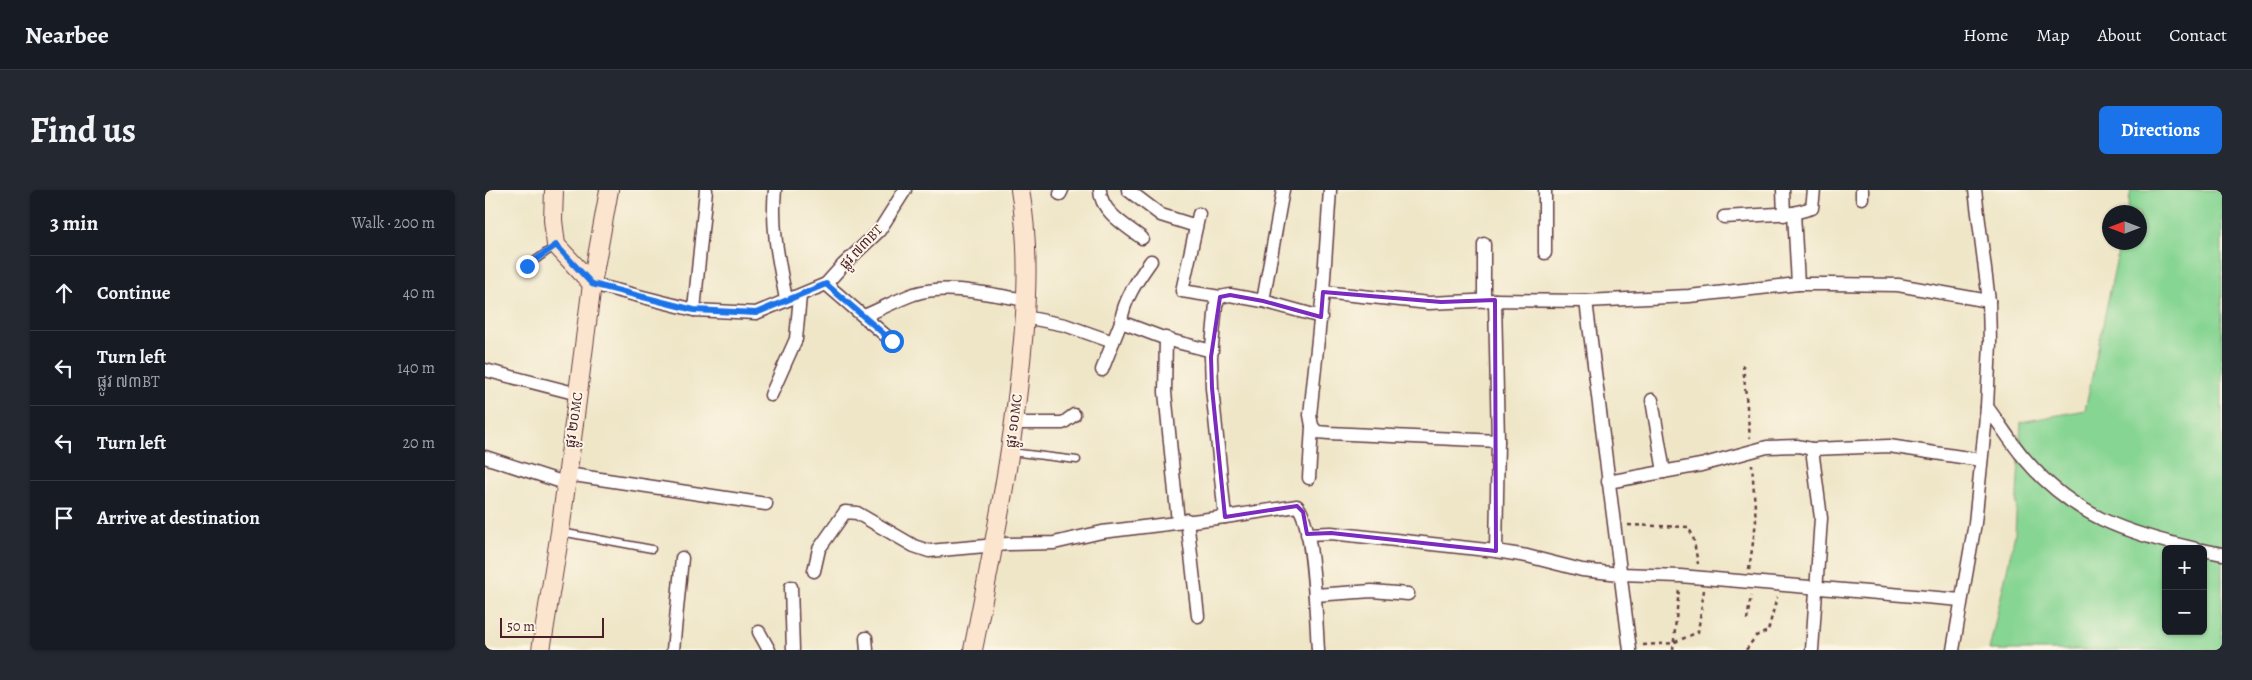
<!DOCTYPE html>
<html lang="en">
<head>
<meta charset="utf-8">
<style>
  body { margin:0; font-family:Alegreya,"Noto Sans Khmer",serif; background:#242831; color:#f1f3f6 }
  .controls { position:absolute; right:15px; bottom:15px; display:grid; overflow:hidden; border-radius:8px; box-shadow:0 1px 4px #0004 }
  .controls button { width:45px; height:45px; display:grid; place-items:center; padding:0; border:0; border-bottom:1px solid #363941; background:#171b24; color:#f1f3f6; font:25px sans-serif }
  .compass { position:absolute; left:1617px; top:15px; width:45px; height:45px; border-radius:50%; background:#171b24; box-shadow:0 1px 4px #0004; rotate:270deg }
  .scale { position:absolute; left:15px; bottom:12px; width:104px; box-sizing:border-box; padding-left:5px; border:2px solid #4a1f2b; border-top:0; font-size:14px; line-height:18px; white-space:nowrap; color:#4a1f2b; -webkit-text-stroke:4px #fcf5e5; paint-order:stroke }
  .stop { position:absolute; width:15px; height:15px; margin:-11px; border:4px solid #1a73e8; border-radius:50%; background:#fff }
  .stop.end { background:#1a73e8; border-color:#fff; box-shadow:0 1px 5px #0008 }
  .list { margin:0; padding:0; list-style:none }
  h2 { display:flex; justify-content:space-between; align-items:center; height:65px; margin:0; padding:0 20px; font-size:21px }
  h2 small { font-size:16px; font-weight:400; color:#9ea1a6 }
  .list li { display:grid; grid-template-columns:32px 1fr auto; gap:15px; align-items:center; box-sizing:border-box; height:75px; padding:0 20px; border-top:1px solid #363941 }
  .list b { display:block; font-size:19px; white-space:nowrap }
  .list p { margin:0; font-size:16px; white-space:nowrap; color:#9ea1a6 }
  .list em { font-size:16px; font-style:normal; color:#9ea1a6 }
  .icon { flex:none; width:28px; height:28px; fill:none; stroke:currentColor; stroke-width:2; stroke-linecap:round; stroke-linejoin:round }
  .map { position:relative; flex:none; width:1737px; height:460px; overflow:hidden; border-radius:8px }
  header { display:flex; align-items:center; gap:30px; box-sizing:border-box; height:70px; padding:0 25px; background:#171b24; border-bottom:1px solid #363941 }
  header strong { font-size:24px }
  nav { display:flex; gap:28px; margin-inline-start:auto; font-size:18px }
  .intro { display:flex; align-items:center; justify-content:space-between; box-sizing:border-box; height:120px; padding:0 30px }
  h1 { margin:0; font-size:35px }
  .button { padding:12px 22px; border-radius:8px; background:#1a73e8; color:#fff; font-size:18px; font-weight:700 }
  main { display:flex; gap:30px; padding:0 30px }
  aside { flex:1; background:#171b24; border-radius:8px; box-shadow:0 1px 4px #0004 }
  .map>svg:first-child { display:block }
</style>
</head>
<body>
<header>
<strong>Nearbee</strong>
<nav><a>Home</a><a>Map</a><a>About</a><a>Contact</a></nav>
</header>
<div class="intro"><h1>Find us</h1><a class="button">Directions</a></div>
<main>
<aside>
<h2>3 min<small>Walk · 200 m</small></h2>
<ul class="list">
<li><svg class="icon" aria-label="ahead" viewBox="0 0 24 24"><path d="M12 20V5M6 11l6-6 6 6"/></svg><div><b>Continue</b></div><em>40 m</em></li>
<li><svg class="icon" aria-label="left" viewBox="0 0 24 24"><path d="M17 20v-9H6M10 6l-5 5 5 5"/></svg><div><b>Turn left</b><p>ផ្លូវ ៧៣BT</p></div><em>140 m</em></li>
<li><svg class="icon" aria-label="left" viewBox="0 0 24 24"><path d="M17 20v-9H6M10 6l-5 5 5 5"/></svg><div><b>Turn left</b></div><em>20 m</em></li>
<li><svg class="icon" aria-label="arrive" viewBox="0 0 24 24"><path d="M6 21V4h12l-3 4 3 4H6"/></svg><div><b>Arrive at destination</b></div></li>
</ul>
</aside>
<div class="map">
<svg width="1737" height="460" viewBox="0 0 1737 460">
  <rect width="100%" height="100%" fill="#fcf5e5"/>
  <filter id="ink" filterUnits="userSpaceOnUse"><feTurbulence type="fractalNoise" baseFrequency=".02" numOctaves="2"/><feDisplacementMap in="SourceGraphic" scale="10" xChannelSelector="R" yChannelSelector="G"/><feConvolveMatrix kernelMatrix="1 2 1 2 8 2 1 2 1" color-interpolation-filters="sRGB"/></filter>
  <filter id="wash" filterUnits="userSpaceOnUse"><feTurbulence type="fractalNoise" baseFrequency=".0096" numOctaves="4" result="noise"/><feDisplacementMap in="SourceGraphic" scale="20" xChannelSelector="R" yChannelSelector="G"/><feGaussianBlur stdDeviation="1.12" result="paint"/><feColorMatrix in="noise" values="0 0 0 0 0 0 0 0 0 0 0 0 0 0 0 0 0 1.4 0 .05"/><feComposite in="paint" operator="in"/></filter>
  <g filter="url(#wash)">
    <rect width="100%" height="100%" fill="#efe6c8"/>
    <!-- green -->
    <path fill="#87d593" stroke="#687a5f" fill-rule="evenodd" d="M1646,0h91v460h-233l26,-116 6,-112 64,-12 35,-167 19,-1v-30h-12zM1681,359h37v82h-37z"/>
  </g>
  <g filter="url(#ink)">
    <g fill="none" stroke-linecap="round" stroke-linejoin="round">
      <!-- lane casing -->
      <g stroke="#633d43" stroke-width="9">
        <g id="lane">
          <polyline points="42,76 70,56"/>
          <polyline points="526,262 592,270"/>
          <polyline points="76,342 167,359"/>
        </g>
      </g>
      <!-- street casing -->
      <g stroke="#633d43" stroke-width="15">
        <g id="street">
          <path d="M290,0c-4,37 4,73 11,109"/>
          <path d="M615,0c0,21 26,36 42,48"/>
          <polyline points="643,0 676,25 711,36"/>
          <polyline points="845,0 838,102 825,225 827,236 832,242 844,243 1013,251"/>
          <polyline points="1298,0 1299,25"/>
          <polyline points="1377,0 1377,8"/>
          <polyline points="575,4 577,0"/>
          <polyline points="1309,23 1327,18 1329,0"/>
          <polyline points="714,24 697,101 735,107 745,105 778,111 836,127"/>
          <polyline points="1239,27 1309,23 1313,94"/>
          <polyline points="999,54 999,111"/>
          <polyline points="1060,63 1060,0"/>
          <polyline points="107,94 209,120 271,123 341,94 358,75 394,41 420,0"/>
          <polyline points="341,94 407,151"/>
          <polyline points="838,102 944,113 1010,110 1101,111 1204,106 1313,94 1345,94 1413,95 1504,111"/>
          <polyline points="735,107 731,114 726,167 727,198 740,327"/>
          <polyline points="1010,110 1013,251 1011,361"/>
          <polyline points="778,111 798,0"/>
          <polyline points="1101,111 1145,460"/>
          <polyline points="209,120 221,0"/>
          <path d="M379,126c17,-7 33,-16 50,-22 35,-11 78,1 113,6"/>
          <polyline points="540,127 580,135 628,152"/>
          <polyline points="636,132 684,150 727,161"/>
          <polyline points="681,148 680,202 693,332"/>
          <polyline points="0,180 93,204"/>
          <path d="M617,180l19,-48c2,-22 18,-44 30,-61"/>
          <polyline points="286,205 311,149 315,106"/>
          <polyline points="1167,210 1179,282"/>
          <path d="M1502,217c13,17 24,36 38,52 48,57 103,75 172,90"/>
          <polyline points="530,233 578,233 589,225"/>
          <polyline points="1327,259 1336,328 1327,460"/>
          <polyline points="0,267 80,293"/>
          <polyline points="82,284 281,314"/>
          <polyline points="824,288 827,236"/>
          <polyline points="1123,292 1216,275 1282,257 1313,256 1327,259 1404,256 1496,270"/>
          <polyline points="702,330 713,426"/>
          <polyline points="822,344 846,343 1011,361 1042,366 1097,380 1135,384 1195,386 1476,410"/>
          <polyline points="1718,360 1737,364"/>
          <path d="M329,381l5,-22 26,-37 12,1 57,33 15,5 79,-7 46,-1 48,-11 123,-15 72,-11c17,16 19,116 21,144"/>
          <polyline points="306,397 308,460"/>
          <polyline points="830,405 887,401 923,404"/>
          <polyline points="274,442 284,460"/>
          <polyline points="381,448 382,460"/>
          <polyline points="188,460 197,368"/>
          <polyline points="1468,460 1490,333 1502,217 1505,153 1504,111 1490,0"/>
        </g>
      </g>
      <!-- secondary casing -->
      <g stroke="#633d43" stroke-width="20">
        <g id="secondary">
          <polyline points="69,0 68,30 71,55 107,94"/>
          <polyline points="56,460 75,342 107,94 124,0"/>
          <path d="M488,460c19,-96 39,-192 48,-289 6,-58 9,-114 -1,-171"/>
        </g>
      </g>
      <!-- path -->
      <g stroke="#633d43" stroke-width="2.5" stroke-dasharray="4 4" stroke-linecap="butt">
        <polyline points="1258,175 1265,248"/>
        <polyline points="1143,335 1203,337 1208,346 1213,374"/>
        <polyline points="1264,380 1271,332 1267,274"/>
        <polyline points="1262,430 1266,406"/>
        <polyline points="1158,455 1188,453 1213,442 1219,400"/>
        <polyline points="1188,460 1194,399"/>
        <polyline points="1261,460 1271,446 1283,441 1292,407"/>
      </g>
      <!-- lane -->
      <use href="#lane" stroke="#fff" stroke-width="6"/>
      <!-- street -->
      <use href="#street" stroke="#fff" stroke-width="12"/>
      <!-- secondary -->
      <use href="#secondary" stroke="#fce5cf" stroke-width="18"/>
    </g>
  </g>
  <g fill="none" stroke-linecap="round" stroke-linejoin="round" filter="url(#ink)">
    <!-- route -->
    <polyline stroke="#1a73e8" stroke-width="6" points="42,76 71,55 107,94 209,120 271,123 341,94 407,151"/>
  </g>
  <!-- marked area -->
  <path fill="none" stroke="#7b2cbf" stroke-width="4" stroke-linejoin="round" d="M838,102l118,10 54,-2 1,251 -165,-18 -24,1 -4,-22 -6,-6 -72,11 -13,-129 -1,-31 9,-60 10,-2 33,6 58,16z"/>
  <g text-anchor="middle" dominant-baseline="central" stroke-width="4" stroke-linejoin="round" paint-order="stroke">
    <!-- street labels -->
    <g font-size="14" fill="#4a1f2b" stroke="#fcf5e5">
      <text transform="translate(376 57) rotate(-46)">ផ្លូវ ៧៣BT</text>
      <text transform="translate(89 230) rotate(-82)">ផ្លូវ ២០MC</text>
      <text transform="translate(529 231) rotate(-83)">ផ្លូវ ១០MC</text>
    </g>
  </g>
</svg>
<div class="controls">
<button>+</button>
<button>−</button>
</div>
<svg class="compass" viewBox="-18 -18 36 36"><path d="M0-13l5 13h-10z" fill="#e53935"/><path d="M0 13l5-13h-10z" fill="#9ea1a6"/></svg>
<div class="scale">50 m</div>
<div class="stop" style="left:407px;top:151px"></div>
<div class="stop end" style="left:42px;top:76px"></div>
</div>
</main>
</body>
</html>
